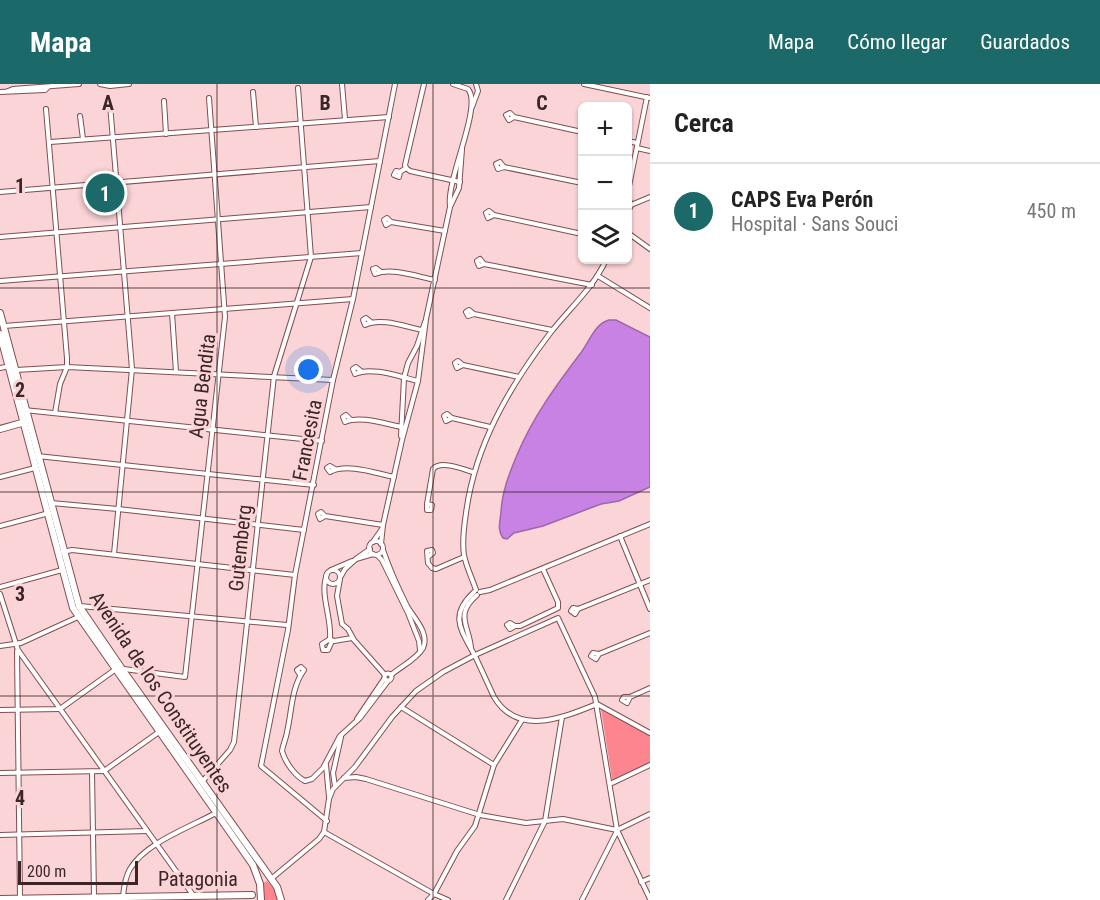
<!DOCTYPE html>
<html lang="es">
<head>
<meta charset="utf-8">
<style>
  body { margin:0; font-family:"Roboto Condensed",sans-serif; background:#f2f2f2; color:#222 }
  .controls { position:absolute; right:18px; top:18px; display:grid; overflow:hidden; border-radius:9px; box-shadow:0 2px 4px #0004 }
  .controls button { width:54px; height:54px; display:grid; place-items:center; padding:0; border:0; border-bottom:2px solid #e0e0e0; background:#fff; color:#222; font:30px sans-serif }
  .scale { position:absolute; left:18px; bottom:15px; width:120px; box-sizing:border-box; padding-left:6px; border:3px solid #3c2526; border-top:0; font-size:16px; line-height:21px; white-space:nowrap; color:#3c2526; -webkit-text-stroke:4px #fad4d6; paint-order:stroke }
  .you { position:absolute; left:309px; top:286px; width:21px; height:21px; margin:-15px; border:4px solid #fff; border-radius:50%; background:#1a73e8; box-shadow:0 0 0 9px #1a73e833 }
  .badge { display:grid; place-items:center; width:39px; height:39px; border-radius:50%; background:#1c6969; color:#fff; font-size:20px; font-weight:700 }
  .pin { position:absolute; translate:-50% -50%; border:3px solid #fff; box-shadow:0 2px 6px #0006 }
  .list { margin:0; padding:0; list-style:none }
  h2 { display:flex; justify-content:space-between; align-items:center; height:78px; margin:0; padding:0 24px; font-size:26px }
  h2 small { font-size:20px; font-weight:400; color:#767676 }
  .list li { display:grid; grid-template-columns:39px 1fr auto; gap:18px; align-items:center; box-sizing:border-box; height:96px; padding:0 24px; border-top:2px solid #e0e0e0 }
  .list b { display:block; font-size:22px; white-space:nowrap }
  .list p { margin:0; font-size:20px; white-space:nowrap; color:#767676 }
  .list em { font-size:20px; font-style:normal; color:#767676 }
  .icon { flex:none; width:33px; height:33px; fill:none; stroke:currentColor; stroke-width:2; stroke-linecap:round; stroke-linejoin:round }
  .map { position:relative; flex:none; width:650px; height:816px; overflow:hidden }
  header { display:flex; align-items:center; gap:36px; box-sizing:border-box; height:84px; padding:0 30px; background:#1c6969; color:#fff }
  header strong { font-size:28px }
  nav { display:flex; gap:33px; margin-inline-start:auto; font-size:21px }
  main { display:flex }
  aside { flex:1; background:#fff }
  .map>svg:first-child { display:block }
</style>
</head>
<body>
<header>
<strong>Mapa</strong>
<nav><a>Mapa</a><a>Cómo llegar</a><a>Guardados</a></nav>
</header>
<main>
<div class="map">
<svg width="650" height="816" viewBox="0 0 650 816">
  <rect width="100%" height="100%" fill="#fad4d6"/>
  <!-- green -->
  <g fill="#fd8590">
    <polygon points="601,625 650,650 650,679 616,695 612,695"/>
    <polygon points="267,797 274,805 278,816 264,816 262,800"/>
  </g>
  <!-- water -->
  <path fill="#c882e4" stroke="#9e66ab" stroke-width="1.5" d="M609,236h7l34,17v150l-31,14 -18,3 -58,22 -29,7 -7,6 -4,-1c-6,-9 -3,-15 -2,-26 1,-20 8,-38 16,-57 16,-38 38,-68 63,-101 9,-11 14,-30 29,-34z"/>
  <g fill="none" stroke-linecap="round" stroke-linejoin="round">
    <!-- street casing -->
    <g stroke="#824e51" stroke-width="6">
      <g id="street">
        <polyline points="100,0 110,2 129,0"/>
        <polyline points="342,0 345,35"/>
        <polyline points="584,0 650,14"/>
        <polyline points="8,7 13,5 79,0"/>
        <polyline points="0,8 45,6 48,3"/>
        <polyline points="253,8 256,43"/>
        <polyline points="164,17 166,50"/>
        <polyline points="110,20 132,285 114,470"/>
        <polyline points="472,23 478,7 476,0"/>
        <polyline points="46,25 67,274 67,283 60,300 55,329"/>
        <polyline points="80,32 83,55"/>
        <polyline points="514,33 509,36 506,31 510,29 514,33 582,48"/>
        <polyline points="628,57 637,59"/>
        <polyline points="50,58 389,33"/>
        <polyline points="637,64 650,67"/>
        <polyline points="504,83 498,85 496,80 500,78 504,83 582,99"/>
        <polyline points="406,84 410,87 460,98"/>
        <polyline points="400,88 396,87 394,91 399,93 400,88 406,84 405,81 424,0"/>
        <polyline points="628,107 647,13"/>
        <polyline points="0,108 380,77"/>
        <polyline points="628,113 631,121"/>
        <path d="M450,122c-4,-27 33,-100 18,-117l-15,-5"/>
        <polyline points="628,128 631,121 650,113"/>
        <polyline points="494,131 488,134 486,129 489,127 494,131 582,150"/>
        <polyline points="391,138 386,141 384,136 387,134 391,138 445,147"/>
        <polyline points="628,149 650,165"/>
        <polyline points="0,153 371,123"/>
        <polyline points="484,180 479,182 477,177 480,175 484,180 592,201"/>
        <path d="M381,188l-5,-4 -3,1 2,5c17,-7 43,3 60,6"/>
        <polyline points="598,192 650,224"/>
        <polyline points="0,197 362,169"/>
        <polyline points="172,229 176,288"/>
        <polyline points="474,230 468,232 466,228 469,226 474,230 552,246"/>
        <path d="M371,238l-5,-4 -3,2 2,5c16,-8 41,2 57,5"/>
        <polyline points="4,242 353,215"/>
        <polyline points="463,281 457,284 455,279 458,277 463,281 519,293"/>
        <polyline points="0,284 10,282"/>
        <polyline points="16,286 67,283 333,296"/>
        <path d="M361,287l-5,-4 -3,2 2,5c17,-8 45,3 63,7"/>
        <polyline points="24,326 322,357"/>
        <polyline points="452,334 446,337 444,332 447,330 452,334 490,343"/>
        <path d="M350,335l-4,-4 -3,2 2,5c15,-7 40,2 57,5"/>
        <polyline points="401,352 404,294 408,279 417,262 425,238"/>
        <polyline points="37,372 314,401"/>
        <path d="M335,385l-5,-3 -3,2 3,4c17,-9 45,1 64,5"/>
        <polyline points="0,393 35,384"/>
        <polyline points="51,419 118,425 304,446"/>
        <path d="M427,420l5,1 -1,5h-4v-6l6,-35c8,-9 29,0 40,3"/>
        <polyline points="325,432 320,435 318,430 321,428 325,432 383,441"/>
        <polyline points="0,442 49,429"/>
        <polyline points="620,452 650,525"/>
        <circle cx="376" cy="464" r="7"/>
        <polyline points="373,458 382,445"/>
        <polyline points="381,460 383,441 402,356 418,297 426,235 450,123 459,104 462,65"/>
        <polyline points="370,465 356,475 373,470"/>
        <path d="M383,466c6,18 15,38 24,56 6,11 23,27 16,42 -6,11 -23,19 -32,27"/>
        <polyline points="63,468 72,466 295,491"/>
        <polyline points="377,471 382,476 408,529 419,557 420,566"/>
        <polyline points="428,473 433,469 432,466 427,467 428,479 432,484 436,485 464,473"/>
        <circle cx="333" cy="493" r="7"/>
        <polyline points="331,486 352,477"/>
        <path d="M327,490c-8,20 5,43 3,65l4,2 18,-3"/>
        <polyline points="341,492 345,485 356,475"/>
        <polyline points="340,495 337,512 342,540 348,545 354,556 385,591"/>
        <polyline points="0,503 62,486"/>
        <path d="M476,506c-4,-12 -10,-24 -12,-35 -2,-13 0,-29 2,-42 9,-68 43,-126 85,-181 19,-24 42,-44 55,-72"/>
        <path d="M474,508c-27,25 -11,40 2,66 6,13 12,26 18,39 24,40 68,21 103,7l53,29"/>
        <polyline points="480,508 490,506 650,440"/>
        <polyline points="0,510 18,566 193,811"/>
        <polyline points="80,522 287,541"/>
        <polyline points="578,525 575,530 571,527 573,524 578,525 650,496"/>
        <polyline points="515,542 510,539 507,541 510,545 515,542 520,542 558,524 558,518 543,485"/>
        <polyline points="330,555 322,560 323,566 328,566 332,557"/>
        <polyline points="0,562 21,559 78,533"/>
        <path d="M471,564c-2,-23 -17,-33 6,-53"/>
        <polyline points="17,567 20,814"/>
        <polyline points="599,570 596,575 591,572 593,569 599,570 650,549"/>
        <polyline points="124,585 185,593 225,233 209,14"/>
        <circle cx="388" cy="593" r="3.5"/>
        <path d="M300,591l-3,-5 4,-3 3,3c-13,18 -12,41 -17,62 -1,7 -4,12 -5,19 3,11 13,25 23,30l7,-2 11,-11 17,-32 20,-18 28,-37"/>
        <polyline points="630,613 627,619 622,616 624,613 630,613 650,604"/>
        <polyline points="401,623 494,681"/>
        <polyline points="0,626 60,625 116,585"/>
        <polyline points="357,635 384,595"/>
        <polyline points="326,681 329,713"/>
        <polyline points="92,688 94,813"/>
        <polyline points="0,689 104,687 159,648"/>
        <polyline points="344,694 356,693 366,695 480,731 526,739 563,735 617,746 650,730"/>
        <polyline points="202,698 230,666 234,658 274,292 311,173 298,4"/>
        <polyline points="610,700 650,681"/>
        <polyline points="335,702 333,689 341,653"/>
        <polyline points="327,737 261,682 288,546 295,491 333,296 353,215 395,0"/>
        <polyline points="324,748 434,810 448,816"/>
        <polyline points="0,751 147,747"/>
        <polyline points="271,795 319,755 324,748 329,715 333,705 355,683 392,633 416,607 443,588 475,571 558,534 595,613 617,746 650,815"/>
        <polyline points="641,798 650,794"/>
        <path d="M123,812c1,-9 2,-19 7,-27 15,-26 60,-42 86,-56"/>
        <polyline points="428,816 434,810 457,767 475,742 494,681 522,636"/>
        <polyline points="506,816 545,737 562,633"/>
        <polyline points="582,816 617,747"/>
      </g>
    </g>
    <!-- secondary casing -->
    <g stroke="#824e51" stroke-width="8">
      <g id="secondary">
        <polyline points="0,229 79,522 122,585 277,803 281,816"/>
        <polyline points="0,250 73,524 253,781 260,800 261,816"/>
        <polyline points="0,345 25,338"/>
        <polyline points="0,815 252,811"/>
      </g>
    </g>
    <!-- street -->
    <use href="#street" stroke="#fff" stroke-width="4"/>
    <!-- secondary -->
    <use href="#secondary" stroke="#fff" stroke-width="6"/>
  </g>
  <!-- grid -->
  <path fill="none" stroke="#3c2526" stroke-width="1.5" stroke-opacity="0.55" d="M217,0v816M433,0v816M0,204h650M0,408h650M0,612h650"/>
  <g text-anchor="middle" dominant-baseline="central" stroke-width="6" stroke-linejoin="round" paint-order="stroke">
    <!-- street labels -->
    <g font-size="20" fill="#3c2526" stroke="#fad4d6">
      <text transform="translate(202 302) rotate(-83)">Agua Bendita</text>
      <text transform="translate(307 356) rotate(-79)">Francesita</text>
      <text transform="translate(240 464) rotate(-84)">Gutemberg</text>
      <text transform="translate(161 608) rotate(56)">Avenida de los Constituyentes</text>
      <text x="198" y="795">Patagonia</text>
    </g>
  </g>
  <g font-size="20" text-anchor="middle" font-weight="bold" fill="#3c2526" stroke="#fad4d6" stroke-width="6" stroke-linejoin="round" paint-order="stroke">
    <text x="108" y="26">A</text>
    <text x="325" y="26">B</text>
    <text x="542" y="26">C</text>
    <text x="20" y="109">1</text>
    <text x="20" y="313">2</text>
    <text x="20" y="517">3</text>
    <text x="20" y="721">4</text>
  </g>
</svg>
<div class="controls">
<button>+</button>
<button>−</button>
<button><svg class="icon" aria-label="layers" viewBox="0 0 24 24"><path d="M12 4l9 5-9 5-9-5zM3 14l9 5 9-5"/></svg></button>
</div>
<div class="scale">200 m</div>
<div class="you"></div>
<div class="pin badge" style="left:105px;top:109px">1</div>
</div>
<aside>
<h2>Cerca<small></small></h2>
<ul class="list">
<li><span class="badge">1</span><div><b>CAPS Eva Perón</b><p>Hospital · Sans Souci</p></div><em>450 m</em></li>
</ul>
</aside>
</main>
</body>
</html>
